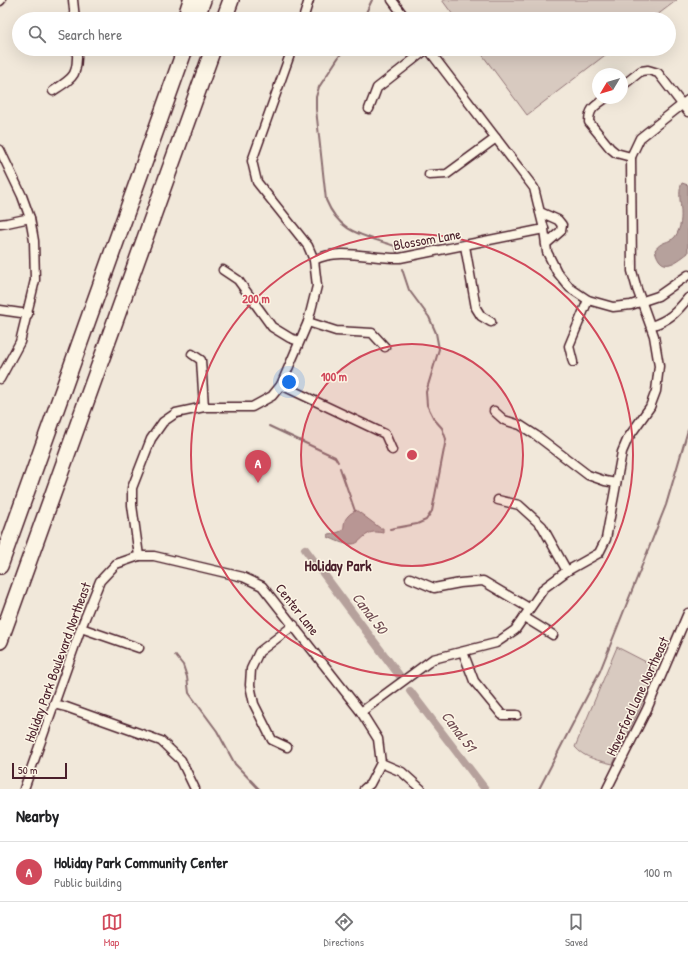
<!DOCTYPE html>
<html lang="en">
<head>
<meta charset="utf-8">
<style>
  body { margin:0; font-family:"Patrick Hand",sans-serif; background:#f6f6f6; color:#202124 }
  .compass { position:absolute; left:592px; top:68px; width:36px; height:36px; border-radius:50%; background:#fff; box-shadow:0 4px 16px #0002; rotate:232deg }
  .scale { position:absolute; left:12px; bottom:10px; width:55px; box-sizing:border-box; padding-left:4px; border:2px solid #4a1f2b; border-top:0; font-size:11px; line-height:14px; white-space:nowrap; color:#4a1f2b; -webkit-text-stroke:3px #fcf5e5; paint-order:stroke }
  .you { position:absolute; left:289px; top:382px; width:14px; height:14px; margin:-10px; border:3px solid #fff; border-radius:50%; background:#1a73e8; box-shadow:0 0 0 6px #1a73e833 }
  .badge { display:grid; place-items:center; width:26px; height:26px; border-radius:50%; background:#d1495b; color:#fff; font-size:13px; font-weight:700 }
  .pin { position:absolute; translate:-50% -33px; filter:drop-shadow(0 1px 2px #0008) }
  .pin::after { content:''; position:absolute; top:21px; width:14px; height:12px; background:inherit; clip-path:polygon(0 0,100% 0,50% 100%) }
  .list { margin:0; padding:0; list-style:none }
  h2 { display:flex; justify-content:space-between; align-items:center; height:52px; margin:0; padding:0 16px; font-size:17px }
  h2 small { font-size:13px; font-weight:400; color:#757577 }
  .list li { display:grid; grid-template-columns:26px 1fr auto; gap:12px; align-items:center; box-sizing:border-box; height:60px; padding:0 16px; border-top:1px solid #e0e0e0 }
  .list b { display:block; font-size:15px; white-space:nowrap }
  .list p { margin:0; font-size:13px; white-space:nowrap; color:#757577 }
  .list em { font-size:13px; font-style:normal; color:#757577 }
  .icon { flex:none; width:22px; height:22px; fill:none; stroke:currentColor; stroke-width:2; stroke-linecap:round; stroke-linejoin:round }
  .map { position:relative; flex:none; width:688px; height:789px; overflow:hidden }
  .search { position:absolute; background:#fff; box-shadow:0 4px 16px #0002; left:12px; right:12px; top:12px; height:44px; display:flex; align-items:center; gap:10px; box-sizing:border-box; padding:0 14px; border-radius:22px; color:#757577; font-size:15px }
  .sheet { height:112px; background:#fff }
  nav { display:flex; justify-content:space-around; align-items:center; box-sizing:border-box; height:56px; border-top:1px solid #e0e0e0; background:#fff; font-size:11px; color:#757577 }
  nav a { display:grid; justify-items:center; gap:2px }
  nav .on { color:#d1495b }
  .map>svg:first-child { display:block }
</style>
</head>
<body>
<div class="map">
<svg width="688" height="789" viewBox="0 0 688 789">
  <rect width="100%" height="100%" fill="#f1e8da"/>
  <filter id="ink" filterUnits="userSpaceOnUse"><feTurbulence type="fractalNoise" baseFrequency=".025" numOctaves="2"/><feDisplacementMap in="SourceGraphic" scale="8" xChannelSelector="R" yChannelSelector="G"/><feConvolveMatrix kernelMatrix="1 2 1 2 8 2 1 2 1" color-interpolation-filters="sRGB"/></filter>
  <g filter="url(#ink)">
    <!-- green -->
    <g fill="#d8cac0" stroke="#917476">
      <polygon points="442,0 677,0 652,19 456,19"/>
      <polygon points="478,49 613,49 527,115"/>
      <path d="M617,647l35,18 4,10 -43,89c-13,-3 -29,-6 -38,-17z"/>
    </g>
    <!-- water -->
    <g fill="#b6a19c" stroke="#8b6d6f">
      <path d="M682,183l6,2v68c-13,10 -27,21 -33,-3 6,-9 14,-7 20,-13 13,-19 0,-40 7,-54z"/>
      <path d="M356,510l24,18h3v5c-5,-1 -11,-2 -15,1 -6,3 -9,10 -16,10 -8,1 -17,-4 -24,-7v-3c24,-2 11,-9 20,-18 2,-3 6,-4 8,-6z"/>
    </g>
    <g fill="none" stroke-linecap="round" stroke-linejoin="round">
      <!-- stream -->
      <g stroke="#8b6d6f" stroke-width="2">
        <polyline points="363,19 372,0"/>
        <path d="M344,49l-25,38 -3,10v12l10,91c14,34 37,35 69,46l2,6"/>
        <polyline points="269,426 335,457 338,462"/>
        <polyline points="340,468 355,511"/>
        <polyline points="390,529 417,524 426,520 432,511 446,439 442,428 434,419 427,405 426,392 439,349 436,333 429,317 409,290 402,269"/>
        <polyline points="175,655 183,665 187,677 189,693 217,731 235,764 259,789"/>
        <polyline points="539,789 600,671 666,505 688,430"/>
      </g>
      <!-- canal -->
      <g stroke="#b6a19c" stroke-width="8">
        <polyline points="305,549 399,675"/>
        <polyline points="410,691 485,789"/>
      </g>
      <!-- street casing -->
      <g stroke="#4a1f2b" stroke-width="11">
        <g id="street">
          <polyline points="73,0 75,19"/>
          <polyline points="392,0 406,19"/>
          <polyline points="0,1 1,0"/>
          <polyline points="303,19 309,0"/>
          <polyline points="428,49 534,188 544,229 547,252 557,272 570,288 588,300 613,307 631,305 658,296 688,275"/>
          <polyline points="622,86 641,71 648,70 658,73 688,112"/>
          <path d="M53,91c21,-14 25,-15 24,-42"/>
          <path d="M606,98c-11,8 -17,10 -17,24l21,26 6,5 15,4"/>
          <polyline points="369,109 377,88 427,49"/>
          <polyline points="0,150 22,196 30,218 34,241 35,280 20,342 0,379"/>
          <polyline points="429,175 447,174 496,138"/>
          <polyline points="540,212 558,220 562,225 561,231 546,244"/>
          <polyline points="0,224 7,223 30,218"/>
          <polyline points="465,246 476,308 481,316 491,322"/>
          <path d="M314,260c26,-13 58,-1 86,-2l144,-29"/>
          <polyline points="223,270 238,280 272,327 290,338 299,341"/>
          <polyline points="0,310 28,314"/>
          <polyline points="308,322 336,331 372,333 385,347"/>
          <path d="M651,326c18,-6 25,-13 37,-28"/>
          <polyline points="192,354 201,360 204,407"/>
          <polyline points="573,362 569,346 588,300"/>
          <polyline points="281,385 385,434 392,450"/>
          <polyline points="494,411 504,420 520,425 537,436 588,475 605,481 616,483"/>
          <polyline points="498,500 519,505 542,526 567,571"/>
          <polyline points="139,556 154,556 243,577 262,586 361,712 378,739 381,763 370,784 364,789"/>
          <polyline points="410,578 434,588 460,583 483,581 529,608"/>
          <polyline points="524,617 553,635"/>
          <polyline points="81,628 139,648"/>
          <polyline points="463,652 474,681 502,715 517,715"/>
          <polyline points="54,704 66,707 161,741 181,760 195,789"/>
          <polyline points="361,712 433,659 496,643 515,630 544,588 567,571 599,553 606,539 622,452 628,438 650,407 656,391 659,366 654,336 637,289 632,271 631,157 640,138 688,100"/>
          <polyline points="287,747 272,740 254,704 250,685 251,669 259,652 294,625"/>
          <polyline points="381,763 402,772 421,789"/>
          <polyline points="24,789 81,628 100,581 116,564 139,556 132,505 132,488 151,439 163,422 176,413 204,407 252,407 272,396 281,385 308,322 317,286 314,260 308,246 257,182 252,161 292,49"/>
          <polyline points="607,789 647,709 688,613"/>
        </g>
      </g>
      <!-- highway casing -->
      <g stroke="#4a1f2b" stroke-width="18">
        <g id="highway">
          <polyline points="185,19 191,0"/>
          <polyline points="196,19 203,0"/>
          <polyline points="224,19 231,0"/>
          <polyline points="0,566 185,49"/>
          <polyline points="0,641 213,49"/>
        </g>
      </g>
      <!-- street -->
      <use href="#street" stroke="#fcf5e5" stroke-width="8"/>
      <!-- highway -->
      <use href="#highway" stroke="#fcf5e5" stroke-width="15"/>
    </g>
  </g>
  <!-- distance rings -->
  <circle cx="412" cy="455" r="111" fill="#d1495b" fill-opacity=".12"/>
  <g fill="none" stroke="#d1495b" stroke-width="2">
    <circle cx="412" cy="455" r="111"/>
    <circle cx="412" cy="455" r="221"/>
  </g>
  <g text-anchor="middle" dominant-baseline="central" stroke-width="3" stroke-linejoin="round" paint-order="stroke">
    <!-- street labels -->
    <g font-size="14" fill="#4a1f2b" stroke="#fcf5e5">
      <text transform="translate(427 239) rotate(-10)">Blossom Lane</text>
      <text transform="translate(298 609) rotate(52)">Center Lane</text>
      <text transform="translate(57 662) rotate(-70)">Holiday Park Boulevard Northeast</text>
      <text transform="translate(637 696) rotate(-65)">Haverford Lane Northeast</text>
    </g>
    <!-- neighbourhood labels -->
    <g font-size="15" font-weight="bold" fill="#4a1f2b" stroke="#fcf5e5">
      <text x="338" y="565">Holiday Park</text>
    </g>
    <!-- water labels -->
    <g font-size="15" font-style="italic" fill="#704c53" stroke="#fcf5e5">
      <text transform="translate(370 613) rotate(53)">Canal 50</text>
      <text transform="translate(459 731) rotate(53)">Canal 51</text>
    </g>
  </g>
  <circle cx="412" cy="455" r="6" fill="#d1495b" stroke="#fcf5e5" stroke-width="2"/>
  <g font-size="12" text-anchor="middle" font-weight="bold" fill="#d1495b" stroke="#fcf5e5" stroke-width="3" stroke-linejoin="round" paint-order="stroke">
    <text x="256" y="303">200 m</text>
    <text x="334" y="381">100 m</text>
  </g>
</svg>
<svg class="compass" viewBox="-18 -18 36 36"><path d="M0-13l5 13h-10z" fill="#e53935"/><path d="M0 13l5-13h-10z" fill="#757577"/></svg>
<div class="scale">50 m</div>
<div class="you"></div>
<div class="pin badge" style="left:258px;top:483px">A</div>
<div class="search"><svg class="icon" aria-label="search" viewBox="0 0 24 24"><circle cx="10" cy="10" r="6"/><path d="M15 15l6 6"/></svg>Search here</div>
</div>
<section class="sheet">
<h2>Nearby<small></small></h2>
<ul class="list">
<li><span class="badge">A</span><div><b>Holiday Park Community Center</b><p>Public building</p></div><em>100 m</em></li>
</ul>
</section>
<nav>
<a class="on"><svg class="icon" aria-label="map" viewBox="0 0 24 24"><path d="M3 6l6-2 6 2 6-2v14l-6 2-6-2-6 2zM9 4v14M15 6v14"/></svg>Map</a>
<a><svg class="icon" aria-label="directions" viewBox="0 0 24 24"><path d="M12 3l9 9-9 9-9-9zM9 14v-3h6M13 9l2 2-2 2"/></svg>Directions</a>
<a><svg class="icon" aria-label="saved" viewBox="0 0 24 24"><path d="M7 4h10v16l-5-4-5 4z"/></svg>Saved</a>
</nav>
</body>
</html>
